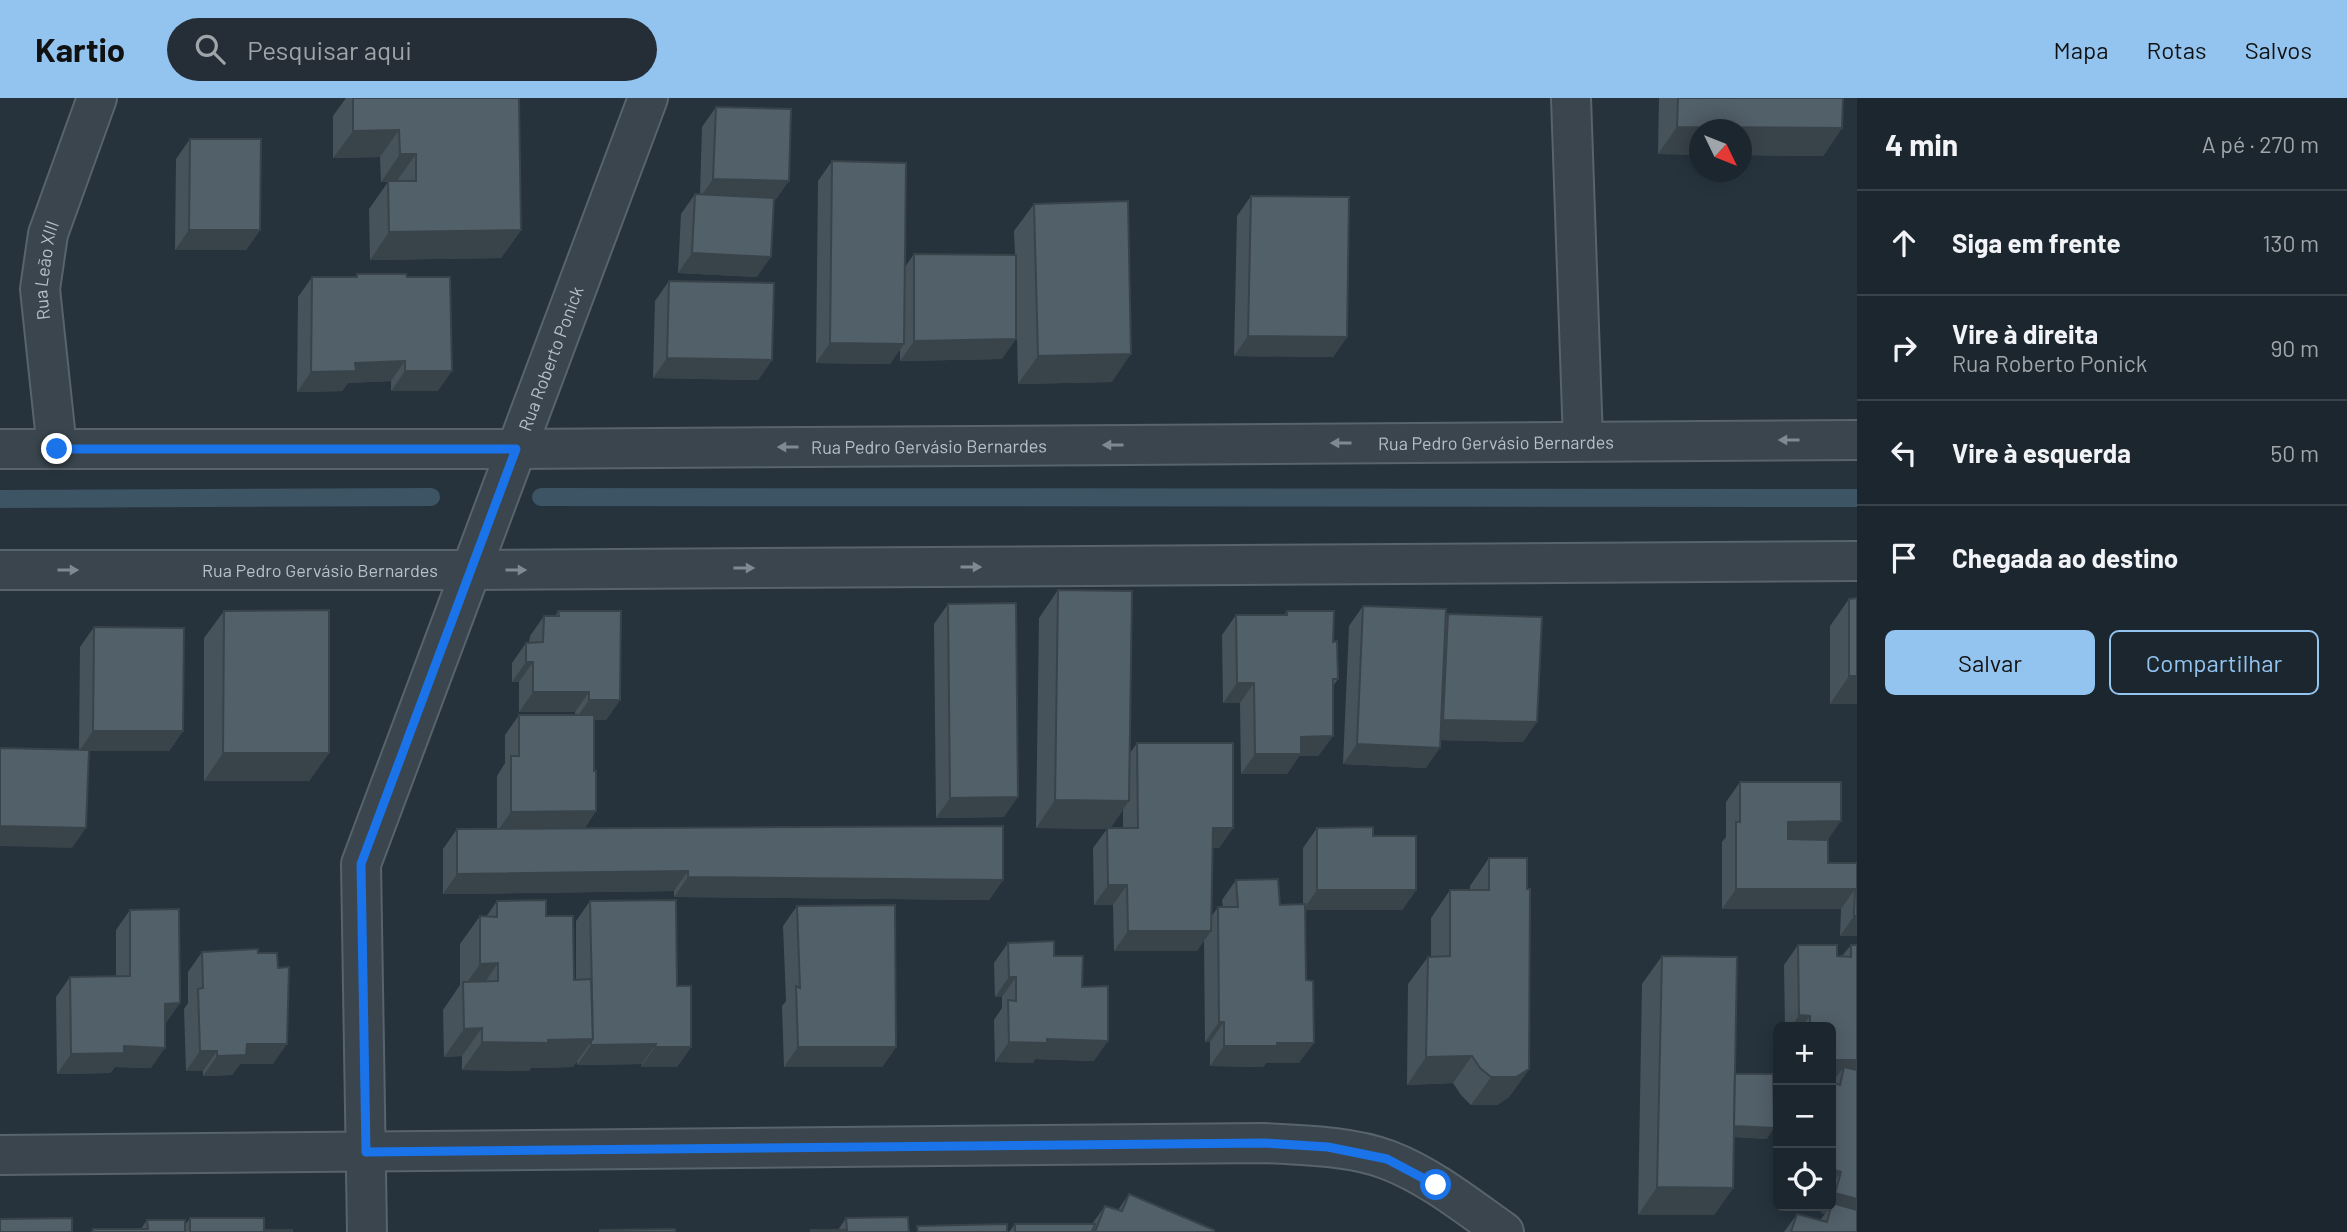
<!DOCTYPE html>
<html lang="pt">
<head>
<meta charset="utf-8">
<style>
  body { margin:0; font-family:Barlow,sans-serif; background:#252e36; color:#f1f3f6 }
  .controls { position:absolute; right:21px; bottom:21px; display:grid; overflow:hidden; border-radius:10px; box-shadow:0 4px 18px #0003 }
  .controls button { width:63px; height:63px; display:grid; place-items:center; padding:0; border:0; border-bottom:2px solid #3a434a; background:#1c262e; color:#f1f3f6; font:35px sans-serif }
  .compass { position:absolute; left:1689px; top:21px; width:63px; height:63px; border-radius:50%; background:#1c262e; box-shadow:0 4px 18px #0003; rotate:133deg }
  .stop { position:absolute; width:21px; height:21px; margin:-16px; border:5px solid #1a73e8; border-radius:50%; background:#fff }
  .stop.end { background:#1a73e8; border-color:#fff; box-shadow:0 2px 7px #0008 }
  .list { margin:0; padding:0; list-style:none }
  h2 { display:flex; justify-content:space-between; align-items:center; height:91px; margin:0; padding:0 28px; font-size:30px }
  h2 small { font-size:23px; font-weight:400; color:#a0a5aa }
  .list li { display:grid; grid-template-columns:46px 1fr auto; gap:21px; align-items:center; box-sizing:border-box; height:105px; padding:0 28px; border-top:2px solid #3a434a }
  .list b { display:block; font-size:26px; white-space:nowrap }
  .list p { margin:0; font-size:23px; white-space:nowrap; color:#a0a5aa }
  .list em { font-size:23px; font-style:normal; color:#a0a5aa }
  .actions { display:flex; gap:14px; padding:21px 28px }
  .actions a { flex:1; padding:16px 0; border:2px solid #93c4f0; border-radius:10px; text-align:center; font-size:24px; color:#93c4f0 }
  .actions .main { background:#93c4f0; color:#111 }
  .icon { flex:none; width:38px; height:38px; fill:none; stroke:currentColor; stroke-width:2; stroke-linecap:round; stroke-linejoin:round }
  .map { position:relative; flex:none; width:1857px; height:1134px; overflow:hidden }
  header { display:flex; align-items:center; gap:42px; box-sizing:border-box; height:98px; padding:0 35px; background:#93c4f0; color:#111 }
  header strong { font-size:33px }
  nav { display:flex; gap:38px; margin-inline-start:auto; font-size:24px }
  .search { width:490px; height:63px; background:#252e36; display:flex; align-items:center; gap:18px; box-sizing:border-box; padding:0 24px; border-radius:38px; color:#a0a5aa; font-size:26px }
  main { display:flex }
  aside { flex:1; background:#1c262e }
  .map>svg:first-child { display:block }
</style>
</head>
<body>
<header>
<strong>Kartio</strong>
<div class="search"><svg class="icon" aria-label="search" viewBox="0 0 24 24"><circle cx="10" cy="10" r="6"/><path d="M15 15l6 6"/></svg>Pesquisar aqui</div>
<nav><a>Mapa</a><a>Rotas</a><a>Salvos</a></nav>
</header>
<main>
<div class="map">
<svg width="1857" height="1134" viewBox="0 0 1857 1134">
  <rect width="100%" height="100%" fill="#26333d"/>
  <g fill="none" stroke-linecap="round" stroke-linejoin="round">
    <!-- stream -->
    <g stroke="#3d5464" stroke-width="18">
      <polyline points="541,399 1857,400"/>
      <polyline points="0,401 431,399"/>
    </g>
    <!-- minor casing -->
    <g stroke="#58636b" stroke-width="42">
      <g id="minor">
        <polyline points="1571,0 1583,343"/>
        <path id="s1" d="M0,351h516l1341,-9"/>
        <path id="s2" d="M57,351l-17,-160 8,-55 49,-136"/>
        <path id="s3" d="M0,472h471l1386,-9"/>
        <path d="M0,1057l1264,-12c38,2 88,3 124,17 42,16 79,46 116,72"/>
        <path id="s4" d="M367,1134l-6,-368 287,-766"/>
      </g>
    </g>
    <!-- minor -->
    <use href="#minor" stroke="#3a454d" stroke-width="38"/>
  </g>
  <!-- wall -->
  <g fill="#47535b" fill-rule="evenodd">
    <polygon points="346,0 519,0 521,132 501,160 370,162 369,111 388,84 381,84 380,59 333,60 333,18"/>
    <polygon points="1659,0 1843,0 1842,30 1823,58 1658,56"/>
    <polygon points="716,9 775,103 774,103 757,179 678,175 681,116 695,96 700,96 702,29"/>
    <polygon points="190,41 260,132 246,152 175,152 176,61"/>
    <polygon points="832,63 905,169 914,156 1015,157 1014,133 1034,106 1112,284 1018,286 1016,192 1002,261 900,263 900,251 890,266 816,265 818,83"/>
    <polygon points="1251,98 1347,239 1333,259 1234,258 1237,118"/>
    <polygon points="357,176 407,179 438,293 391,293 391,283 348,285 342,293 297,294 298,199 312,179 355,179"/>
    <polygon points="669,183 772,262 758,282 653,280 655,203"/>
    <path d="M1058,492l72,163 7,-10 96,85 -14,20h-7l-1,69 7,-10h5l-1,-7 14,-20 44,25 23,-1v-56l14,-20 56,8 43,54 -14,20h-97l-6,153h-33l-3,4 -53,-1v-24h-5l-1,-102 -7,11h-83l-1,-46h-19l-1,-57 14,-19 -71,-1 3,-210zM1123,712v18h-13z"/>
    <polygon points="1857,500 1857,606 1830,606 1830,528 1849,501"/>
    <polygon points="948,506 1004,719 936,720 934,526"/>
    <polygon points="1363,508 1446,519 1448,516 1523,644 1441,642 1426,670 1343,666 1349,528"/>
    <polygon points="224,513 329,655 309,683 204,683 204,540"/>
    <polygon points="558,513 620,602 606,622 594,622 594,673 596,713 584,731 1003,782 989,802 674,799 674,793 443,796 443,751 457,731 497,731 497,678 505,665 505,637 519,617 575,617 575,614 519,614 519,584 512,584 512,565 526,545 529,544 530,538 544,518 555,518"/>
    <polygon points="1287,513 1333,544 1338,581 1333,588 1333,638 1318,658 1299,658 1287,676 1241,676 1240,605 1223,605 1222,537 1236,517 1284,517"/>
    <polygon points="94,529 183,633 169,653 89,653 72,750 79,652 80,549"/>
    <polygon points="1740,684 1828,743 1828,765 1857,765 1857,838 1840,838 1841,811 1722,811 1722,744 1726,739 1726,704"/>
    <polygon points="1489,760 1527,791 1529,971 1509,999 1497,1007 1471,1007 1461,997 1453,985 1407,987 1408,886 1428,859 1431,858 1431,820 1450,792 1470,792 1470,788"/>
    <polygon points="497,803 546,818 574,882 576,882 576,823 590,803 677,888 691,949 677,969 641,969 642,966 577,967 577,963 573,969 531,970 529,973 462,972 462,958 444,959 443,912 460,887 460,846 480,818 486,819"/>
    <polygon points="797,808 896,949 882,969 784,969 782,908 786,903 783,828"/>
    <polygon points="130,812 180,905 165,925 151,970 115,969 110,975 57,976 56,899 70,879 116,878 116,832"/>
    <polygon points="1008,845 1054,858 1082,889 1094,963 1035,961 1033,965 995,964 994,922 1002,910 1002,899 995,899 994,865"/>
    <polygon points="1798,847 1837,858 1842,858 1851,847 1857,1134 1784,1134 1797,1116 1820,1122 1825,1116 1821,1115 1823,1108 1831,1108 1831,984 1833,985 1834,982 1831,929 1785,929 1784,867"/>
    <polygon points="202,854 258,855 273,966 240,966 232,977 203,978 203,973 186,973 184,911 188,905 188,874"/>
    <polygon points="1662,858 1735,976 1767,1041 1734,1039 1733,1090 1714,1117 1638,1117 1642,886"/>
    <polygon points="1129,1096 1214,1134 1009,1134 1015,1126 1092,1126 1105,1108 1118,1112"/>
    <polygon points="190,1120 264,1132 292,1134 91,1134 93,1131 141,1131 147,1122 185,1127"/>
    <polygon points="846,1120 909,1134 810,1134 811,1132 838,1132"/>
  </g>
  <!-- shaded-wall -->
  <g fill="#39434a">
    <polygon points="1677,29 1842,30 1823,58 1741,57 1741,32 1699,32 1699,57 1658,56"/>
    <polygon points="399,32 380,59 333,60 353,33"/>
    <polygon points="400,56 416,56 396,84 381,84"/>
    <polygon points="713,81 789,83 775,103 699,101"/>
    <polygon points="189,132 260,132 246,152 175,152"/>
    <polygon points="521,132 501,160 370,162 389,134"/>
    <polygon points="692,155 771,159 757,179 678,175"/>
    <polygon points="1248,238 1347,239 1333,259 1234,258"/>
    <polygon points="1016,241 1002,261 900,263 914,243"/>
    <polygon points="830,245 904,246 890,266 816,265"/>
    <polygon points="1131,256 1112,284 1018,286 1038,258"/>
    <polygon points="667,260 772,262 758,282 653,280"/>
    <polygon points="405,263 391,283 348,285 342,293 297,294 311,274 355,265"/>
    <polygon points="405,273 452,273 438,293 391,293"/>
    <polygon points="526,564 533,564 519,584 512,584"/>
    <polygon points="1849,578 1857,578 1857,606 1830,606"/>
    <polygon points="1237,585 1254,585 1240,605 1223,605"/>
    <polygon points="533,594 589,594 575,614 519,614"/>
    <polygon points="589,602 620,602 606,622 575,622"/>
    <polygon points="1443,622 1537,624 1523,644 1429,642"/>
    <polygon points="93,633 183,633 169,653 79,653"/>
    <polygon points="1333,638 1318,658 1299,658 1287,676 1241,676 1255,656 1301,639"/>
    <polygon points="1357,646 1440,650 1426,670 1343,666"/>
    <polygon points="223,655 329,655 309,683 204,683"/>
    <polygon points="1018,699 1004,719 936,720 950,700"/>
    <polygon points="1055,702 1129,703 1110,731 1036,730"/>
    <polygon points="596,713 582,733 497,734 511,714"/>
    <polygon points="1841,723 1827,743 1774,744 1788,724"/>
    <polygon points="0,728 86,730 72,750 0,748"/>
    <polygon points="1213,730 1233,730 1219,750 1198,750"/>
    <polygon points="688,773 674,793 443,796 457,776"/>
    <polygon points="688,779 1003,782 989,802 674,799"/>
    <polygon points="1108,787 1127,787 1113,807 1094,807"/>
    <polygon points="1736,791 1855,791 1841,811 1722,811"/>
    <polygon points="1317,792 1416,792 1402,812 1303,812"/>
    <polygon points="1854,818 1857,818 1857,838 1840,838"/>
    <polygon points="1128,833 1211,833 1197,853 1114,853"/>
    <polygon points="498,865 479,893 463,890 480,866"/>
    <polygon points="1009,879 1016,879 1002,899 995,899"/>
    <polygon points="180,905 166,925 151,926 165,906"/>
    <polygon points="1799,917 1810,918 1802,929 1791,929"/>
    <polygon points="1219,924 1224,924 1210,944 1205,944"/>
    <polygon points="482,930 462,958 444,959 464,931"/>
    <polygon points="593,941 573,969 531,970 529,973 462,972 482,944"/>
    <polygon points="1047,941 1108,943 1094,963 1035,961 1033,965 995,964 1009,944"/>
    <polygon points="1277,945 1314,945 1299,965 1266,965 1263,969 1210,968 1224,948"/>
    <polygon points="247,946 287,946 273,966 240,966 232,977 203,978 217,958"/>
    <polygon points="656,946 642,966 577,967 591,947"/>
    <polygon points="124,948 165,950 151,970 115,969 110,975 57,976 71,956"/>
    <polygon points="655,949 691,949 677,969 641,969"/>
    <polygon points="798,949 896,949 882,969 784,969"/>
    <polygon points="200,953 217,953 203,973 186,973"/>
    <polygon points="1472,958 1453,985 1407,987 1426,959"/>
    <polygon points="1831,962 1857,962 1857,982 1844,969 1834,982 1831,982"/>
    <polygon points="1529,971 1509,999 1497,1007 1471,1007 1491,979"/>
    <polygon points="1728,1027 1774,1030 1767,1041 1720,1038"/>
    <polygon points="1831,1071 1841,1074 1831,1088"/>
    <polygon points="1657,1089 1733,1090 1714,1117 1638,1117"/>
    <polygon points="1835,1095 1857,1101 1857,1124 1832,1105 1831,1107 1831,1101"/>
    <polygon points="1826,1108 1830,1108 1825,1116 1821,1115"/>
  </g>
  <!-- building -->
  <g fill="#52606a" stroke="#39434a" stroke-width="2">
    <polygon points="353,0 519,0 521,132 389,134 388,83 416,83 416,56 400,56 399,32 353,33"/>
    <polygon points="1678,0 1843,0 1842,30 1677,29"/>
    <polygon points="716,9 791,11 789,83 713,81"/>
    <polygon points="190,41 261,41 260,132 189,132"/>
    <polygon points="832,63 906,65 904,246 830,245"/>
    <polygon points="695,96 774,100 771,159 692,155"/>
    <polygon points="1251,98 1349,99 1347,239 1248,238"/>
    <polygon points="1128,103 1131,256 1038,258 1034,106"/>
    <polygon points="914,156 1016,157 1016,241 914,243"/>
    <polygon points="357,176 406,176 407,179 450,179 452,273 405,273 405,263 355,265 356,273 311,274 312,179 357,179"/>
    <polygon points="669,183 774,185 772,262 667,260"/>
    <polygon points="1058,492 1132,493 1129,703 1055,702"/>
    <polygon points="1857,500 1857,578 1849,578 1849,501"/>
    <polygon points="1016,505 1018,699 950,700 948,506"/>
    <polygon points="1363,508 1446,511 1440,650 1357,646"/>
    <polygon points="329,512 329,655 223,655 224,513"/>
    <polygon points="558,513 621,513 620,602 589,602 589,594 533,594 533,564 526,564 526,545 543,544 544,518 559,518"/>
    <polygon points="1287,513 1334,513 1333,544 1337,543 1338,581 1333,581 1333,638 1301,639 1301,656 1255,656 1254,585 1237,585 1236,517 1287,517"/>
    <polygon points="1448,516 1542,519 1537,624 1443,622"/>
    <polygon points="94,529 184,530 183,633 93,633"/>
    <polygon points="519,617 594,617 594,673 596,673 596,713 511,714 511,658 519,658"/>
    <polygon points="1137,645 1233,645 1233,730 1213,730 1211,833 1128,833 1127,787 1108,787 1107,730 1138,730"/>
    <polygon points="0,650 89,652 86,730 0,728"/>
    <polygon points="1740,684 1841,684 1841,723 1788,724 1788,741 1828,742 1828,765 1857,765 1857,818 1854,818 1855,791 1736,791 1736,724 1740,724"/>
    <polygon points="1003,728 1003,782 688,779 688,773 457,776 457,731"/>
    <polygon points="1373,729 1373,738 1416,738 1416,792 1317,792 1317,730"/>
    <polygon points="1489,760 1527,760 1527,791 1530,791 1529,971 1516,979 1491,979 1480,970 1472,958 1426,959 1428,859 1450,858 1450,792 1489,792"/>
    <polygon points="1278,781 1280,807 1305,806 1306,882 1313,883 1314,945 1277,945 1277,948 1224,948 1224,924 1219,924 1218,809 1238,809 1236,782"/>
    <polygon points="546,802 546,818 573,818 574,882 591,881 593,941 548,942 548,945 482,944 482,930 464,931 463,884 498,883 498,865 480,866 480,818 497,819 497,803"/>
    <polygon points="676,802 677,888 691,888 691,949 655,949 656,946 591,947 591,943 593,941 590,803"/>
    <polygon points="895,807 896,949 798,949 796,888 800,890 797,808"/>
    <polygon points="179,811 180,905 165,906 165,950 124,948 124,955 71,956 70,879 130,878 130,812"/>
    <polygon points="1054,843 1054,858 1083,858 1082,889 1108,888 1108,943 1047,941 1047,945 1009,944 1008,902 1016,903 1016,879 1009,879 1008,845"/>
    <polygon points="1798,847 1837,847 1837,858 1851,859 1851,847 1857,847 1857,962 1831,962 1831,929 1810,929 1810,918 1799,917"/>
    <polygon points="258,851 258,855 277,855 278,870 289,869 287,946 247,946 246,957 217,958 217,953 200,953 198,891 203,890 202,854"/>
    <polygon points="1662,858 1737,859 1733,1090 1657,1089"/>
    <polygon points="1844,969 1857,972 1857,1101 1835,1095 1841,1074 1831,1071 1831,984 1840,987"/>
    <polygon points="1735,976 1773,976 1774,1030 1734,1028"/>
    <polygon points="1129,1096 1214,1132 1214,1134 1095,1134 1105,1108 1122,1113"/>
    <polygon points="1832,1105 1857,1112 1857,1134 1791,1134 1797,1116 1827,1124"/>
    <polygon points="908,1119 909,1134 811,1134 811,1132 847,1132 846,1120"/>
    <polygon points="72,1120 72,1134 0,1134 0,1121"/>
    <polygon points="190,1120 264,1120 264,1132 292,1132 292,1134 190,1134"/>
    <polygon points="147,1122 185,1122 185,1134 93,1134 93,1131 148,1131"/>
    <polygon points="1007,1126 1007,1134 918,1134 917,1128"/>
    <polygon points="1015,1126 1095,1126 1092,1134 1015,1134"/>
    <polygon points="675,1131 675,1134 600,1134 600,1132"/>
  </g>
  <!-- one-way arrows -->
  <defs><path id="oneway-solid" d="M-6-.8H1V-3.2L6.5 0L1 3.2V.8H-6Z" transform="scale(1.75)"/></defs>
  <g fill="#7e8991">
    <use href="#oneway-solid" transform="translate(1789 342) rotate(180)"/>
    <use href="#oneway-solid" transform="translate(1341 345) rotate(180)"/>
    <use href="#oneway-solid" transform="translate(1113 347) rotate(180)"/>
    <use href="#oneway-solid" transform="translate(788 349) rotate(180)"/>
    <use href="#oneway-solid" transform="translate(971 469)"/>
    <use href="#oneway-solid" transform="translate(744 470)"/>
    <use href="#oneway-solid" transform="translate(68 472)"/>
    <use href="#oneway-solid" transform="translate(516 472)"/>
  </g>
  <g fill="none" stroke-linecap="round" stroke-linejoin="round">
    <!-- route -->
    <polyline stroke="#1a73e8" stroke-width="9" points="57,351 516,351 361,766 366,1054 1264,1045 1328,1049 1387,1061 1436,1087"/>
  </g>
  <g text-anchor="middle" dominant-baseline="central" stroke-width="5" stroke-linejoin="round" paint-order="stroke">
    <!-- street labels -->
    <g font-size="18" fill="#b6c0c8" stroke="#1f2a32">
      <text stroke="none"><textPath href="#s2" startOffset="180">Rua Leão XIII</textPath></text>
      <text stroke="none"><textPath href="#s4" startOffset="908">Rua Roberto Ponick</textPath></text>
      <text stroke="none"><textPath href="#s1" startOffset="1496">Rua Pedro Gervásio Bernardes</textPath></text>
      <text stroke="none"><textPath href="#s1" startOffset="929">Rua Pedro Gervásio Bernardes</textPath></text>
      <text stroke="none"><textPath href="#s3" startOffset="320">Rua Pedro Gervásio Bernardes</textPath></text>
    </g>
  </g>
</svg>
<div class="controls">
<button>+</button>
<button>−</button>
<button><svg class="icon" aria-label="locate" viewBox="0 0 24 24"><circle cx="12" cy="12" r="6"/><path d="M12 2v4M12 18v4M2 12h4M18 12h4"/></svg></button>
</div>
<svg class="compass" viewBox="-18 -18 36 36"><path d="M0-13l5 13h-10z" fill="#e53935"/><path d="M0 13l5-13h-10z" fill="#a0a5aa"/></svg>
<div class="stop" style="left:1436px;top:1087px"></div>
<div class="stop end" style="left:57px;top:351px"></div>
</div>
<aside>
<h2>4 min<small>A pé · 270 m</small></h2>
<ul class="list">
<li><svg class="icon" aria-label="ahead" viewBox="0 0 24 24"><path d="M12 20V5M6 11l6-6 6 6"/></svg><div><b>Siga em frente</b></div><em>130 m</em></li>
<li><svg class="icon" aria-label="right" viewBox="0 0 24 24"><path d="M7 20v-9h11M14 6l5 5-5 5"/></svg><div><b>Vire à direita</b><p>Rua Roberto Ponick</p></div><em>90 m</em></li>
<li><svg class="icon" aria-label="left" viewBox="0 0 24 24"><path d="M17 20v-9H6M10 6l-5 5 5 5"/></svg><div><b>Vire à esquerda</b></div><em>50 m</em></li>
<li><svg class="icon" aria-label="arrive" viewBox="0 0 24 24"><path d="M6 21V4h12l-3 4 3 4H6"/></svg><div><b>Chegada ao destino</b></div></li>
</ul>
<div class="actions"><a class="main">Salvar</a><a>Compartilhar</a></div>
</aside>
</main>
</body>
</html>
